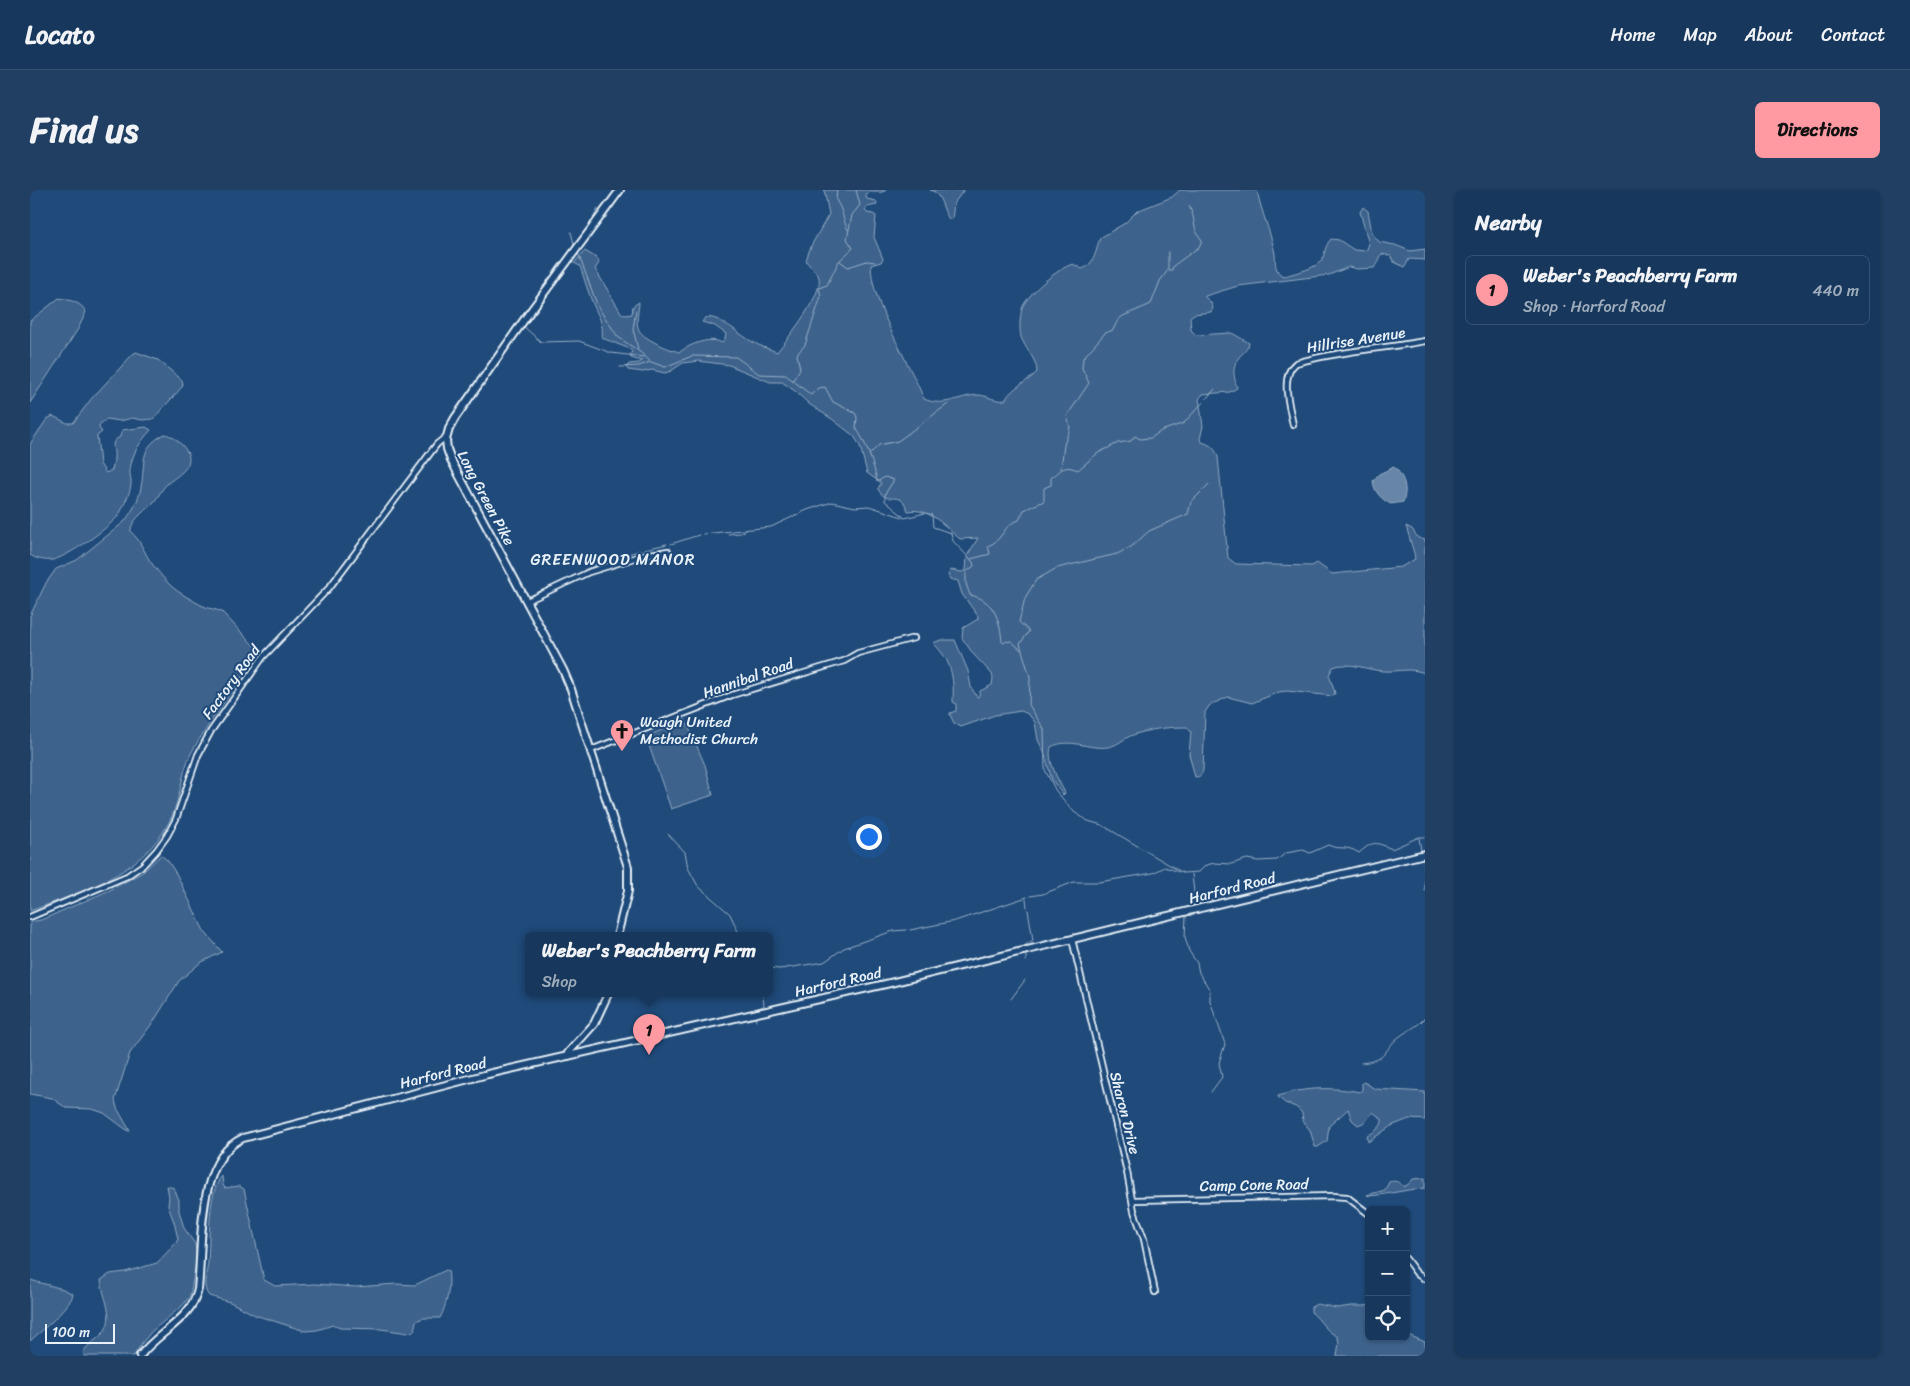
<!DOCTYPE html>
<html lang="en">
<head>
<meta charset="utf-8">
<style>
  body { margin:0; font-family:Sriracha,sans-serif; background:#203f62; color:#f1f3f6 }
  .controls { position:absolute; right:15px; bottom:15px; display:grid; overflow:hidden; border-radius:8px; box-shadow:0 1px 4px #0004 }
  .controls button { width:45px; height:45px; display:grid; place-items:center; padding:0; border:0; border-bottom:1px solid #365272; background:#17385c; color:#f1f3f6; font:25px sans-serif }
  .scale { position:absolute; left:15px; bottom:12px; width:70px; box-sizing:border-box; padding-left:5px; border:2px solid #e8f1f8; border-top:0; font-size:14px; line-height:18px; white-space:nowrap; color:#e8f1f8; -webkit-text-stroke:4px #1f4a7a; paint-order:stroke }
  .you { position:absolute; left:838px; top:646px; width:18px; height:18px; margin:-12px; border:4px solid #fff; border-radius:50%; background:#1a73e8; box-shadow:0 0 0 8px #1a73e833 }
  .badge { display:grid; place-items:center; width:32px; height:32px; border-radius:50%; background:#ff9aa2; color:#111; font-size:16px; font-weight:700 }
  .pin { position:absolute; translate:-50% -41px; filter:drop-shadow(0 1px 2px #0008) }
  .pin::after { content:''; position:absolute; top:26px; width:18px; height:15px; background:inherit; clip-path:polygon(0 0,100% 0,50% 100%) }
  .popup { position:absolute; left:495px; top:742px; width:248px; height:65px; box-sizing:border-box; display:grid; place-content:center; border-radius:8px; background:#17385c; filter:drop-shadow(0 1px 4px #0005); font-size:16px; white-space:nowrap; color:#9eacbb }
  .popup b { font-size:19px; color:#f1f3f6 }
  .popup::after { content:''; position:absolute; left:50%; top:100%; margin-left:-10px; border:10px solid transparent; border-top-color:#17385c }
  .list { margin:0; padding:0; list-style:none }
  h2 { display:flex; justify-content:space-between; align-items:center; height:65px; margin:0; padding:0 20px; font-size:21px }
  h2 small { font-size:16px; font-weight:400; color:#9eacbb }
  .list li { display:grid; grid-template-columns:32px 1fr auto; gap:15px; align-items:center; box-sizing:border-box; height:70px; margin:0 10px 10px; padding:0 10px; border:1px solid #365272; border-radius:8px }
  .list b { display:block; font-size:19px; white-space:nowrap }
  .list p { margin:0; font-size:16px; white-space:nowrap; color:#9eacbb }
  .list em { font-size:16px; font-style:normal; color:#9eacbb }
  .icon { flex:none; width:28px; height:28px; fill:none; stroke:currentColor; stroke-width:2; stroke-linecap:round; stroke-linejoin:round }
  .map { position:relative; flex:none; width:1395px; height:1166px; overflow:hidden; border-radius:8px }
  header { display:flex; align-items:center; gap:30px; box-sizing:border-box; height:70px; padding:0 25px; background:#17385c; border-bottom:1px solid #365272 }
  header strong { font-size:24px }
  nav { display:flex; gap:28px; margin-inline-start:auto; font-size:18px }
  .intro { display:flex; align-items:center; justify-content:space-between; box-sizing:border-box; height:120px; padding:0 30px }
  h1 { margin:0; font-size:35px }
  .button { padding:12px 22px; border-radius:8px; background:#ff9aa2; color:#111; font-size:18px; font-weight:700 }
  main { display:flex; gap:30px; padding:0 30px }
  aside { flex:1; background:#17385c; border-radius:8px; box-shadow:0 1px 4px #0004 }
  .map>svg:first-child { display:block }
</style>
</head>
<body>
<header>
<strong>Locato</strong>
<nav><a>Home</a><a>Map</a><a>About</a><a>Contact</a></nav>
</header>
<div class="intro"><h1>Find us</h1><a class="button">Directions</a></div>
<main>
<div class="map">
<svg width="1395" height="1166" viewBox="0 0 1395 1166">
  <rect width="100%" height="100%" fill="#1f4a7a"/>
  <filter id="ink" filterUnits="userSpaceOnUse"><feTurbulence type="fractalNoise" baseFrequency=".02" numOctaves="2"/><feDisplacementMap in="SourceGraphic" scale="10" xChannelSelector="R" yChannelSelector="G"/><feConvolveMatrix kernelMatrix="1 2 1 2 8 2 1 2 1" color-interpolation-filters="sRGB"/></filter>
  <g filter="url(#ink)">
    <!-- green -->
    <g fill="#3c628c" stroke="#92aac2">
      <path d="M794,0h62c-6,5 -12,0 -19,3l-1,4 1,2 9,2 1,4 -10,2 -2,3 2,3 6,1 3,2 -2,21 9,22 -2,3 -10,3c0,38 38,97 53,134 21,9 33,-3 54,-4 9,0 17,7 27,5 9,-15 21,-16 32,-28 0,-13 -12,-23 -16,-35 -2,-8 -1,-24 2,-31 7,-14 35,-38 50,-42l9,5c13,-4 14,-20 18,-31l25,-15 12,-12 35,-14 8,-7h77c4,22 14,42 18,64 1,10 -1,14 6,21l4,1c11,-4 34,-7 38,-19 3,-8 2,-11 8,-18l8,1 15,10 12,1 3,-7 -9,-32 3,-5 5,4 4,22 7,9 16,3 15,6 15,-2v11l-16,-1 -4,8 -11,-5 -3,-6 -9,-2 -3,3v5l-5,6 -17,1 -8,-2 -20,8 -91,11 -33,10v1l6,6 2,5 -2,4 -17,2 -4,3 1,13 5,5 36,-2 17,10c-1,6 -5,9 -9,13 -9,10 -6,21 -3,32l-7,4 -27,2 -4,5 4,27 -3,13 2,3c9,3 13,6 16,15l10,101 8,6 76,2 5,-3 15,11 69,-7 14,-8 -1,-6 -8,-27 6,3 6,9 7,2v133c-18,-6 -24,-1 -42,-2 -16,-1 -34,-10 -50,-4l-4,8 6,18 -2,3 -46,-5 -8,1 -27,11 -24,-6 -18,8 -5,7 -2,58c-1,5 -3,7 -8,7l-6,-23 2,-22 -4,-5c-19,0 -37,2 -54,8 -9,3 -16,11 -25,12 -19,3 -38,-10 -57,0 -4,14 7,32 13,44l1,2 -2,2 -11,-15 -8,-28 -6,-12 -3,-18 -7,-8 -7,-3 -26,4 -34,12 -7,-4 -4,-8v-2l6,-2v-7l-3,-2c1,-25 -1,-41 -20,-59l8,-3h14l13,31 3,16 6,10 2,-1 1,-5 12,-6 1,-7 -1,-4 -18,-19 -12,-17 1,-10 15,-9v-3l-16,-22 -4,-13 -8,-2 -2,-4 3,-5 11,2 4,-2 1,-14 11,-18 -18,1c-15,-12 -30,-32 -52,-28 -8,-24 -20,-3 -30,-22l3,-6 -14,-10 -7,-27 -6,-10 -22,-17 -23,-15 -14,-13 -13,-9h-12l-41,-17 -31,-4 -15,2 -12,8 -6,2 -13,-3 -9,2 -15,-2 -2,-3 3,-3 10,-1 3,-2 -11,-3 -1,-3 2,-3 -2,-3 -28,-11c2,-15 -4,-22 -9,-34 -5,-12 -9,-26 -13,-38l-6,-3 11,-12 13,8 1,4 -4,6 27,45 3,1 7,-1 1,-8 6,-4c0,8 -4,21 0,28 4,9 31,20 41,22 10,-8 31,-16 42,-9l3,-4 1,-5 -11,-8 -13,-4 3,-4c13,-4 35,17 46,23 8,5 18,8 26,11 10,-13 50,-61 41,-77 -3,-6 -9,-8 -12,-15l5,-14 18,-32z"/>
      <path d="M900,0h34l-10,13 -2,17 -3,-1c-7,-9 -7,-26 -19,-29z"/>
      <path d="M29,108c11,2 22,4 27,14l-8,17 -48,74v-82z"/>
      <path d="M106,162l22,8 24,20 1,4 -1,3 -29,32 -10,1 -11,-2 -12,3 -13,-2 -7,5 -1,4 3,4 -5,4 3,28 6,9 6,-3c1,-4 2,-9 2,-13 1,-10 -5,-15 6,-20l2,-7 24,-3 5,3c-11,12 -19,23 -21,40 -1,5 2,10 1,15 -1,8 -7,20 -11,28 -6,12 -55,46 -68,47 -7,1 -16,-1 -22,-5v-111l17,-25 6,-3 14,7h6l19,-25 41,-44z"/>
      <path d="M135,244c6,1 12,6 16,10 19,19 0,29 -13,39 -6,5 -9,13 -14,19 -7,7 -20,16 -23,26 0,1 0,3 0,4 10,9 12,18 19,29 6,8 13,17 20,24 10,9 22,15 33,21 6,3 13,3 19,6l38,40c-17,22 -32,45 -48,68 -8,13 -20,28 -25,43 -7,20 -8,42 -19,61 -28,51 -87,68 -138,87v-295l16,-33 10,-14 21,-9 47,-38c8,-10 15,-22 17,-35 5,-25 -3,-39 24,-53z"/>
      <polygon points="655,529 675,575 683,605 641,619 616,547"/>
      <polygon points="131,665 138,671 147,685 174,741 192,762 170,773 149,791 124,831 100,863 85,910 87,918 100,941 98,941 74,923 62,919 36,918 22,908 0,904 0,732 11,730 80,700 113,682"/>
      <path d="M1334,892l11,7 50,3v28l-16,-1 -18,7 -23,16 -1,-6c7,-4 16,-9 15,-17l-9,-7 -8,10 -7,3 -6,-5 -4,-11 -19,17 -2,15 -9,6h-3l-5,-17 -7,-9 -1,-8 -6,-6 -11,-4 -7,-6v-1c25,-9 56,-9 82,-4l2,-2v-7z"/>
      <path d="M192,986l1,9 2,3 14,-2 5,3 20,91 11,6 40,-2 41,3 40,-3 19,1 31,-15 2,1c3,14 -1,34 -8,47h-17l-7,3 -2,10 -6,2 -27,-4 -41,-1 -7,-3 -16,5 -12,1 -50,-16 -25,-13 -21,-6c-8,-9 -2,-22 -1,-33 2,-23 -1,-70 14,-87z"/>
      <path d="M1395,988v10c-19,1 -37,7 -56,8l-2,-1 18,-5 4,-8c7,-2 10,0 15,5l6,-4 3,-4z"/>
      <path d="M137,996l7,2 5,12v11l5,17 11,16 2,13 -7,39 -8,10 -30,25 -10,12 -8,13h-49l-2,-4c5,-8 14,-12 20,-19 13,-17 0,-34 -2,-53l9,-6 15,-2 32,-9 19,-20 2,-4 -4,-17 -6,-16 1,-9z"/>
      <path d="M0,1090l33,9 10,5c-2,13 -33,38 -43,47z"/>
      <path d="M1287,1114l20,4 14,-2h14l4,-1v32h37v-3l19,8v14h-88l2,-14 -2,-6c-12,-5 -16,-16 -26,-24v-5z"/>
    </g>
    <!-- water -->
    <path fill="#6685a7" stroke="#9ab0c7" d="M1364,277c10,9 14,22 9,35l-12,2c-9,-4 -17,-12 -18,-23l6,-7z"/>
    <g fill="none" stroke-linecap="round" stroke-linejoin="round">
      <!-- stream -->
      <g stroke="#9ab0c7" stroke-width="1">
        <path d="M807,0l-1,10c8,12 6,19 12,30"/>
        <polyline points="541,42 544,54"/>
        <polyline points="543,56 557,39 568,19"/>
        <polyline points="1138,62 1138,79"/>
        <path d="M548,63l20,54 20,30 22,15 11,10 14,5 27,-11 44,1 23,17 27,1 25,20 7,-7 7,-1 8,15 22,11 2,4 -1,11c9,13 19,38 21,54l8,-5 9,3 -9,14v7l18,15"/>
        <polyline points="810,71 818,77 837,71 845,72"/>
        <polyline points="606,120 603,139 608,159"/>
        <polyline points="493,136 511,152 549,151 581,163 614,167"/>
        <polyline points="590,177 609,176 620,172"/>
        <polyline points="763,190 770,179 767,164 775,155 791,106 789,98 797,95 809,71 823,58 817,49 822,25 830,15 826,0"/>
        <polyline points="839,265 849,255 868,251 918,214"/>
        <path d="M1031,279l3,-24 6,-17 -3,-12 22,-33 -7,-15 1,-10 22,-25 8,-3 5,-10 5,-4 28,-12 9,-23 8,-11h4l1,-4 26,-19 3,-7c-11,-12 -5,-20 -13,-34"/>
        <path d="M673,344l68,-7 36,-17 25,-8 23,5 14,-1 36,12 20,-5 7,2 1,12 18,6 2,8 20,21 1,4 -8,6v12l4,11c24,5 30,24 32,47l9,-1 10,9"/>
        <polyline points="698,344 711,343 718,339"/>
        <polyline points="641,354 669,345"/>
        <polyline points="615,359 637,354"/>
        <polyline points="581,369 612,360"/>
        <path d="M941,369l19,-5 -2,-8c17,-7 14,-21 31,-26l5,-10 20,-9v-13l7,-3v-7c11,-8 12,-14 27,-8l20,-17 20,-10 13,-2 4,-5 5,3 11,-1 10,-7 23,-8 31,-34"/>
        <polyline points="554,380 574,371"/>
        <polyline points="638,644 655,662 658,678 668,696 700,724 710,746"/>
        <polyline points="1389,648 1391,660"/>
        <polyline points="1394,669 1395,701"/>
        <polyline points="1153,683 1072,635 1058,631 1044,622 1026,601 1015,580 1014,539 999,515 1000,487 990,454 999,441 989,432 995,408 1006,390 1027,378 1087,364 1101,357 1119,341 1158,324 1161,312 1179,294"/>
        <path d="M1153,683l16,-1 7,-7 9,-2 16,1 16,-5 11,2 19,-1 9,-7 17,-3 7,3 18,-8c13,6 17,-1 31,8 15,-13 16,-11 33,-4l27,-12h6"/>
        <polyline points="1000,706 1013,704 1044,692 1069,692 1123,683 1135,677 1149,682"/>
        <polyline points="996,709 997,717"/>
        <polyline points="1161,716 1164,703 1162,684"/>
        <polyline points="1156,725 1155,747 1159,761 1167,773 1169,783 1180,800 1180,811 1195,854 1189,873 1192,887 1181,902"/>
        <polyline points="880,740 925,731 997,707"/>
        <polyline points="994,756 1003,750 998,720"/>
        <polyline points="996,764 996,771"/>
        <polyline points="739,778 750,779 794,772 814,758 863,741 876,740"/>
        <polyline points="981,809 995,790"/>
        <polyline points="724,819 734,816 733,804"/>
        <polyline points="725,827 726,831"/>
        <path d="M1331,873c28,-3 21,-12 38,-26 9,-7 18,-10 26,-19"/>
      </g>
      <!-- street casing -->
      <g stroke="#e8f1f8" stroke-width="8">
        <g id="street">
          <path d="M1263,235c-3,-17 -14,-49 3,-62 41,-12 86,-14 129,-22"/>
          <polyline points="497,411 559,382 614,365 638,361"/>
          <polyline points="561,560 702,505 814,471 828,463 884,448"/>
          <polyline points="0,727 97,686 113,675 126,661 137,646 146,629 168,565 181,541 233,467 299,398 407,254 417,246"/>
          <polyline points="1042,749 1097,982 1104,1021 1114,1049 1125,1102"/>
          <polyline points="1103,1010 1303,1006 1317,1007 1339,1024"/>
          <polyline points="1376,1069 1387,1084 1395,1089"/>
        </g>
      </g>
      <!-- secondary casing -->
      <g stroke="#e8f1f8" stroke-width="10">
        <g id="secondary">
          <polyline points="587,746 598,701 598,677 541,499 533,480 421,270 417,259 416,250 419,239 425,228 494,130 590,0"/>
          <polyline points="538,866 538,863 564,834 578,804"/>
          <path d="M110,1166c17,-24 52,-36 58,-67 5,-44 -3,-129 45,-151l245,-64 402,-91 535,-129"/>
        </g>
      </g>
      <!-- street -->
      <use href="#street" stroke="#1f4a7a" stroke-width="4.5"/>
      <!-- secondary -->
      <use href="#secondary" stroke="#1f4a7a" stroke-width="6"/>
    </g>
  </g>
  <!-- icons -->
  <defs>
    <g id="church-pin" transform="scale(1.25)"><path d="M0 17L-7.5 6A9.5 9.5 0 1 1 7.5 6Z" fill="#ff9aa2" stroke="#1f4a7a"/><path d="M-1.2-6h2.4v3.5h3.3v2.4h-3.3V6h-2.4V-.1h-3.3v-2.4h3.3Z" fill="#111"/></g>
  </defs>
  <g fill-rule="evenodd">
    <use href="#church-pin" x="592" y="541"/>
  </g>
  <g text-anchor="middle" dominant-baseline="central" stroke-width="4" stroke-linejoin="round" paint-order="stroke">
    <!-- street labels -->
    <g font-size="15" fill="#e8f1f8" stroke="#1f4a7a">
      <text transform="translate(1326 150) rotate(-9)">Hillrise Avenue</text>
      <text transform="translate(456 308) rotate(62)">Long Green Pike</text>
      <text transform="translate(718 488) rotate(-19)">Hannibal Road</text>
      <text transform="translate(201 492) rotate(-54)">Factory Road</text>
      <text transform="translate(1202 698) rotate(-14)">Harford Road</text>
      <text transform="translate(808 792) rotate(-13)">Harford Road</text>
      <text transform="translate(413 883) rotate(-14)">Harford Road</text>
      <text transform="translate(1095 923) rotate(76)">Sharon Drive</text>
      <text transform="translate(1224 995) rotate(-1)">Camp Cone Road</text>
    </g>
    <!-- poi labels -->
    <g font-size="15" fill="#e8f1f8" stroke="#1f4a7a" text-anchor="start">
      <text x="610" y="532">Waugh United<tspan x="610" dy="17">Methodist Church</tspan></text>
    </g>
    <!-- neighbourhood labels -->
    <g font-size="16" letter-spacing="1" fill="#e8f1f8" stroke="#1f4a7a">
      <text x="583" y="369">GREENWOOD MANOR</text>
    </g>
  </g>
</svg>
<div class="controls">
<button>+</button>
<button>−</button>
<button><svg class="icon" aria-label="locate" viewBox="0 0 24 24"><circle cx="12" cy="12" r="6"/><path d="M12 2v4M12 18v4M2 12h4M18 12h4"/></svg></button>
</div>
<div class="scale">100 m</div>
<div class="you"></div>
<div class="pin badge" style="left:619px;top:865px">1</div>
<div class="popup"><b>Weber's Peachberry Farm</b>Shop</div>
</div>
<aside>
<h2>Nearby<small></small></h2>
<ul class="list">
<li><span class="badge">1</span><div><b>Weber's Peachberry Farm</b><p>Shop · Harford Road</p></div><em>440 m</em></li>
</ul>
</aside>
</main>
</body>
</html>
